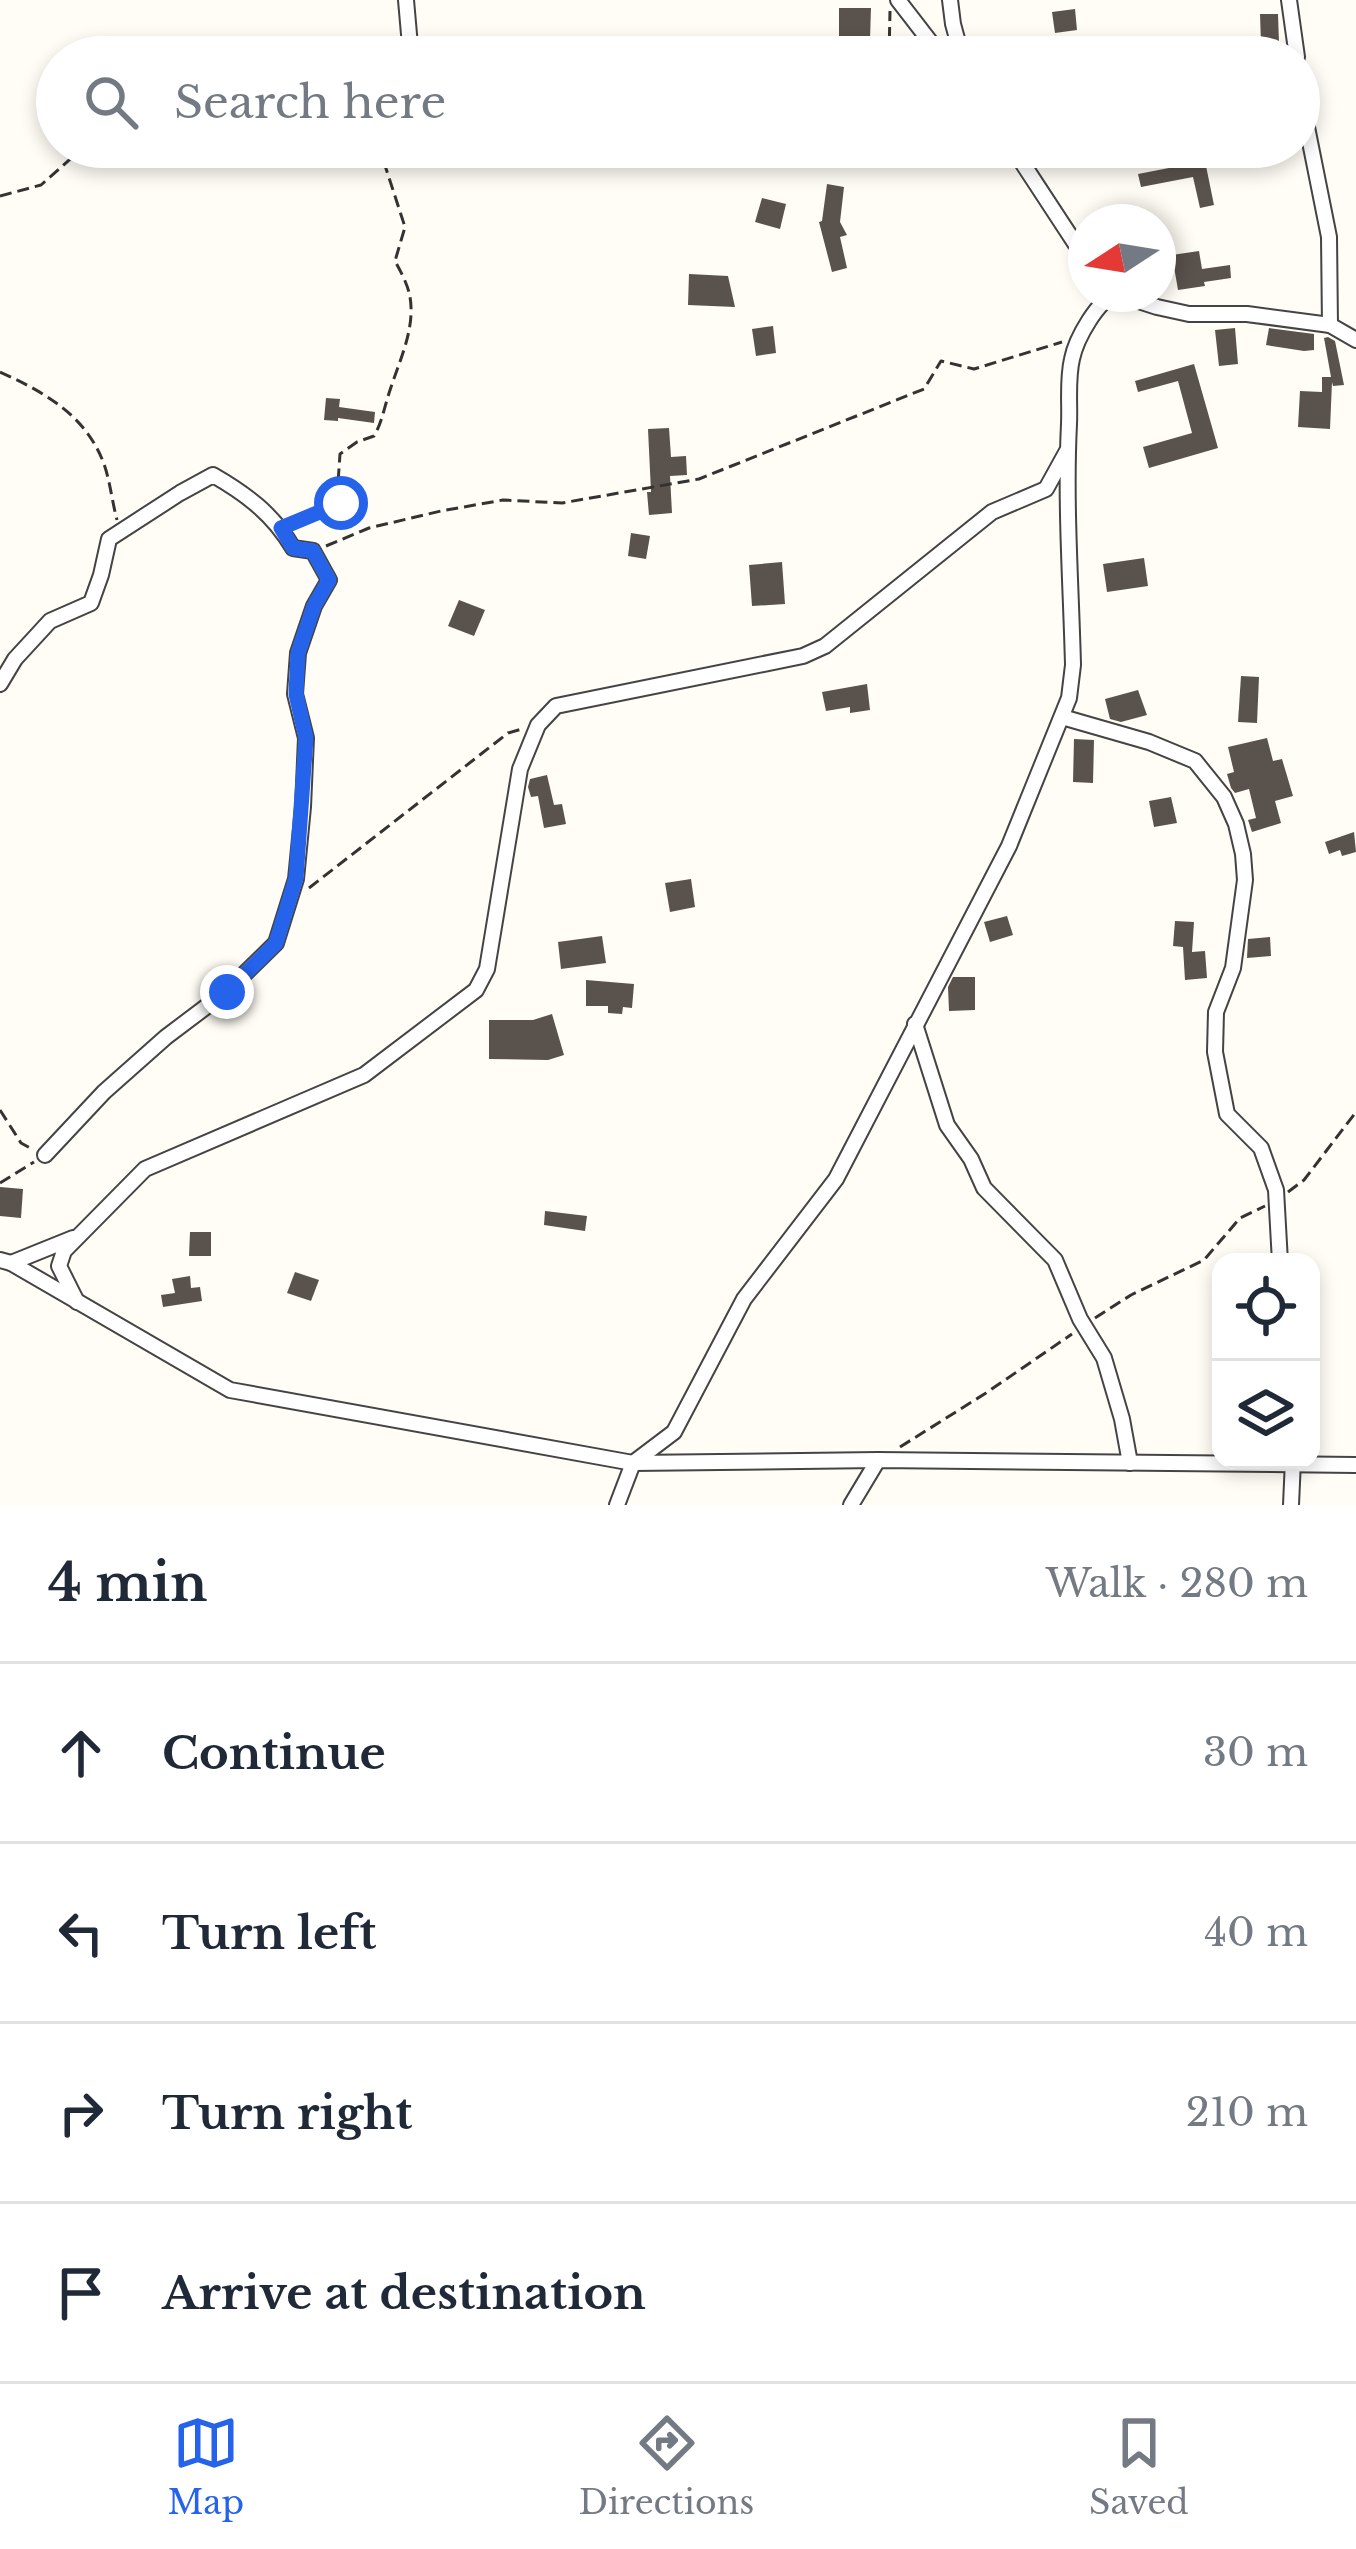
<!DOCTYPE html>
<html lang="en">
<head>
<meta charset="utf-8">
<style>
  body { margin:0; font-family:"Libre Baskerville",serif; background:#f6f6f7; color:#1f2937 }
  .controls { position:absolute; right:36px; bottom:36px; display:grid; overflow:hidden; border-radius:24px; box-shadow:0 6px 18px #0003 }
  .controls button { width:108px; height:108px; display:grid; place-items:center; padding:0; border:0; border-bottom:3px solid #e0e1e3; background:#fff; color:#1f2937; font:60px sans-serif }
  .compass { position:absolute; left:1068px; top:204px; width:108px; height:108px; border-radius:50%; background:#fff; box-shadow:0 6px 18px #0003; rotate:258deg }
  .stop { position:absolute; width:36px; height:36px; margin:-27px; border:9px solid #2563eb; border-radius:50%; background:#fff }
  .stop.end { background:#2563eb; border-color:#fff; box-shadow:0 3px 12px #0008 }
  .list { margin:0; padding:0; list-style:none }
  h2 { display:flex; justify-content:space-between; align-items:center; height:156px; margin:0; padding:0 48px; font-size:51px }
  h2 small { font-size:39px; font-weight:400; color:#747a83 }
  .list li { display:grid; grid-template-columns:78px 1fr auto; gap:36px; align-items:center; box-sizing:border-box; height:180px; padding:0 48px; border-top:3px solid #e0e1e3 }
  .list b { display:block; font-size:45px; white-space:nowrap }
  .list em { font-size:39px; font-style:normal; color:#747a83 }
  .icon { flex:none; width:66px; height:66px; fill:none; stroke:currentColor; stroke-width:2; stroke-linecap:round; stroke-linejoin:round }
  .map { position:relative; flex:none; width:1356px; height:1505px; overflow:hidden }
  .search { position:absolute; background:#fff; box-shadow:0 6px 18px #0003; left:36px; right:36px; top:36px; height:132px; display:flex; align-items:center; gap:30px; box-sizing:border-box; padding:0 42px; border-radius:66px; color:#747a83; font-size:45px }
  .sheet { height:876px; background:#fff }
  nav { display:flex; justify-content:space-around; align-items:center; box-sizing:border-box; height:168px; border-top:3px solid #e0e1e3; background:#fff; font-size:33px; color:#747a83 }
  nav a { display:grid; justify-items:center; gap:6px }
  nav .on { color:#2563eb }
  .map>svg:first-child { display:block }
</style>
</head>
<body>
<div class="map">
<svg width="1356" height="1505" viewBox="0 0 1356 1505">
  <rect width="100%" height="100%" fill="#fffdf5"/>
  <!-- building -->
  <g fill="#5a524d">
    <polygon points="839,8 871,8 870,39 839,39"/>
    <polygon points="1075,9 1077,30 1055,33 1052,12"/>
    <polygon points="1260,14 1278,14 1279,43 1261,44"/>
    <polygon points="1205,161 1214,205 1200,208 1193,177 1141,187 1138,174"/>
    <polygon points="827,184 844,187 840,222 847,235 840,237 847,268 832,272 819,222 822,221"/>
    <polygon points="762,198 786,204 780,229 755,222"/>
    <polygon points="1199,251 1202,269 1230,265 1231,278 1204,282 1205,286 1178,290 1172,255"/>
    <polygon points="689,274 728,276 735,307 688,305"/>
    <polygon points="773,326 776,353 756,356 752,329"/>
    <polygon points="1235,328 1238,364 1219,366 1215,330"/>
    <polygon points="1269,328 1314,334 1314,350 1304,351 1266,345"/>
    <polygon points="1328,337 1335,341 1344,385 1333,386 1332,382 1330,429 1298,427 1300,391 1322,392 1322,377 1331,377 1324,338"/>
    <polygon points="1194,364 1218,448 1149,468 1143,447 1192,433 1178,381 1138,392 1135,381"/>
    <polygon points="326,398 340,399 339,407 375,412 374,423 338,418 338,421 324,420"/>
    <polygon points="669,428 671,457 686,456 687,475 670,476 672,513 649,515 647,492 651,492 648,429"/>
    <polygon points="631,533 650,536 646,559 628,556"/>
    <polygon points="1144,558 1148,586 1107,592 1103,564"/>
    <polygon points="782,562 785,604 752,606 749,565"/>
    <polygon points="459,600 485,610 474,636 448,626"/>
    <polygon points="1241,676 1259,677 1257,723 1238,722"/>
    <polygon points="867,684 870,710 850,713 850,707 826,711 822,692"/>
    <polygon points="1138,690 1147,715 1121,722 1110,719 1105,699"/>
    <polygon points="1267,738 1273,761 1282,759 1293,796 1275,801 1281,823 1252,832 1248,820 1256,818 1249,789 1235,793 1231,788 1227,774 1234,772 1228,747"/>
    <polygon points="1074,739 1094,740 1093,783 1073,782"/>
    <polygon points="547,775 554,805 562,804 566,824 544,828 538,796 531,797 528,787 530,779"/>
    <polygon points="1171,797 1177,823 1154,827 1149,801"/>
    <polygon points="1354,832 1356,852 1342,856 1340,850 1329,854 1325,842"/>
    <polygon points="691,879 695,907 670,912 665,883"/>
    <polygon points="1007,916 1013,935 990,942 984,922"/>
    <polygon points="1175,921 1194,922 1192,952 1205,951 1207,978 1185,980 1183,947 1173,946"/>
    <polygon points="602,936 606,963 561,969 558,942"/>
    <polygon points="1270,937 1271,956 1247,958 1248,939"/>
    <polygon points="953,977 975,977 975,1010 949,1011 948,987"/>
    <polygon points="586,980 634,984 632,1008 623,1007 622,1014 608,1013 608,1006 586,1006"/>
    <polygon points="552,1014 564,1055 548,1060 489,1059 489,1020 533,1020"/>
    <polygon points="0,1187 23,1189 21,1218 0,1216"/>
    <polygon points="545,1211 587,1216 585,1231 544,1225"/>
    <polygon points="190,1232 211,1232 211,1256 189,1256"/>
    <polygon points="295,1272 319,1280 311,1301 287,1293"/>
    <polygon points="190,1276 191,1288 200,1287 202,1301 163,1307 161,1295 175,1293 172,1279"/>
  </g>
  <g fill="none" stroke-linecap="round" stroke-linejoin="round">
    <!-- minor casing -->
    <g stroke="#444" stroke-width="18">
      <g id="minor">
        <polyline points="406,0 411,57"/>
        <polyline points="898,0 942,57"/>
        <polyline points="950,0 953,24 962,57"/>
        <polyline points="1289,0 1297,57"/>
        <polyline points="1299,74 1303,107 1329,237 1330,325"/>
        <polyline points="1012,147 1086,260"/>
        <polyline points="1117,294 1157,307 1189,314 1247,314 1330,325 1356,340"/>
        <path d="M0,684l15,-25 35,-38 41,-18 10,-28 8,-36 71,-46 33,-18c33,19 60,39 80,73l20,3 16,29 -15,26 -16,47 -3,41 11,44 -3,69 -7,72 -20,64 -49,48 -61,46 -62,55 -59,63"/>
        <polyline points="1062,717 1149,742 1195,761 1224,797 1236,824 1243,854 1245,880 1233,968 1216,1012 1215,1052 1227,1114 1261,1148 1276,1190 1280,1262"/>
        <polyline points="915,1024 947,1125 971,1159 984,1188 1055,1260 1080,1319 1104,1358 1122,1419 1130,1463"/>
        <polyline points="0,1260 11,1263 230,1390 633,1463 878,1460 1356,1465"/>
        <polyline points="11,1263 73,1238"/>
        <polyline points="77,1302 59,1266 64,1251 145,1169 364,1075 476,990 487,969 520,769 538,725 556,706 803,656 825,646 992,512 1046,489 1067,451"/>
        <path d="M617,1505l16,-42 41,-31 70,-133 92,-120 173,-333 60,-148 4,-33c-2,-80 -8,-161 -4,-241 1,-20 -2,-44 3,-65 4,-20 26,-60 45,-65"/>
        <polyline points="851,1505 878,1460"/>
        <polyline points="1291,1505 1293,1460"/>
      </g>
    </g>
    <!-- path -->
    <g stroke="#333" stroke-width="3" stroke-dasharray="12 6" stroke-linecap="butt">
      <polyline points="889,57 890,11"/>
      <polyline points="0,196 41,185 84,147"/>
      <path d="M0,372c44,20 86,43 104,92 6,17 8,37 13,56"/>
      <path d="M296,523l45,-20 -3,-20 2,-29 17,-12 17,-6c7,-12 9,-23 13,-36 9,-33 29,-68 23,-103 -2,-12 -9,-25 -15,-36l10,-34 -26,-80"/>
      <polyline points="326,546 369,528 441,511 503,500 562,503 699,479 924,389 941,361 974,369 1062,342"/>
      <polyline points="309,888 508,733 522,729"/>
      <polyline points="0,1110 21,1143 32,1149"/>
      <polyline points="0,1183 34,1162"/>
      <polyline points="1288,1192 1304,1180 1356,1112"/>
      <polyline points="1095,1318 1131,1295 1204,1260 1240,1218 1265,1206"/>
      <polyline points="900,1447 986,1393 1072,1334"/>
    </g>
    <!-- minor -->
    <use href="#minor" stroke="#fff" stroke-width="14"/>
  </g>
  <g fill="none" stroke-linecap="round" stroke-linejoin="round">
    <!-- route -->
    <polyline stroke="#2563eb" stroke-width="15" points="227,992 276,943 296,878 306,738 296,694 298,653 314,606 329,580 313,551 293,548 281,528 341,503"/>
  </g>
</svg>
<div class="controls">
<button><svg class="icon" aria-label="locate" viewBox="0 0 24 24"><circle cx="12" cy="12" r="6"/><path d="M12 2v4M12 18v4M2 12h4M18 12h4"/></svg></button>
<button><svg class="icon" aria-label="layers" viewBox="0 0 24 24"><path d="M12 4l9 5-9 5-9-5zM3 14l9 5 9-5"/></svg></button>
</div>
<svg class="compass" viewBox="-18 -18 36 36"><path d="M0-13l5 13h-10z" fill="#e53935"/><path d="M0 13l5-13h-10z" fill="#747a83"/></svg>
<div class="stop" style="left:341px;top:503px"></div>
<div class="stop end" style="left:227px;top:992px"></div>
<div class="search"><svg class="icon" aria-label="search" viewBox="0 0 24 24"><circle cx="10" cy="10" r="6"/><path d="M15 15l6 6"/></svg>Search here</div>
</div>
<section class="sheet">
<h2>4 min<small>Walk · 280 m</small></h2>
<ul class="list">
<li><svg class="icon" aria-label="ahead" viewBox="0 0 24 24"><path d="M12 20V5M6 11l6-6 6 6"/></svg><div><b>Continue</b></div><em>30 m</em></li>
<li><svg class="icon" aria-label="left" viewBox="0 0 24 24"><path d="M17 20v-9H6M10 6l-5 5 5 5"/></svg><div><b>Turn left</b></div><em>40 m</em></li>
<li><svg class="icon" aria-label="right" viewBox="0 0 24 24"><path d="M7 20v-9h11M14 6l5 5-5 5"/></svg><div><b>Turn right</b></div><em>210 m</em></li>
<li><svg class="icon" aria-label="arrive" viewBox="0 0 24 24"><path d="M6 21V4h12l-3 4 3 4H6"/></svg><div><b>Arrive at destination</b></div></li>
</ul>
</section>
<nav>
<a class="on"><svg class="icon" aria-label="map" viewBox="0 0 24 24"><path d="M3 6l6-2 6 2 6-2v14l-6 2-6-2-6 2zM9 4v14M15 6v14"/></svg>Map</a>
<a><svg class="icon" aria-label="directions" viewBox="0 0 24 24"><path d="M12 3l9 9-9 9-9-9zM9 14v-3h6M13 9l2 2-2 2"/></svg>Directions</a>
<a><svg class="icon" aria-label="saved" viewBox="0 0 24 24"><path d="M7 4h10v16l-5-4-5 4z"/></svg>Saved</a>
</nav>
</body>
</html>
